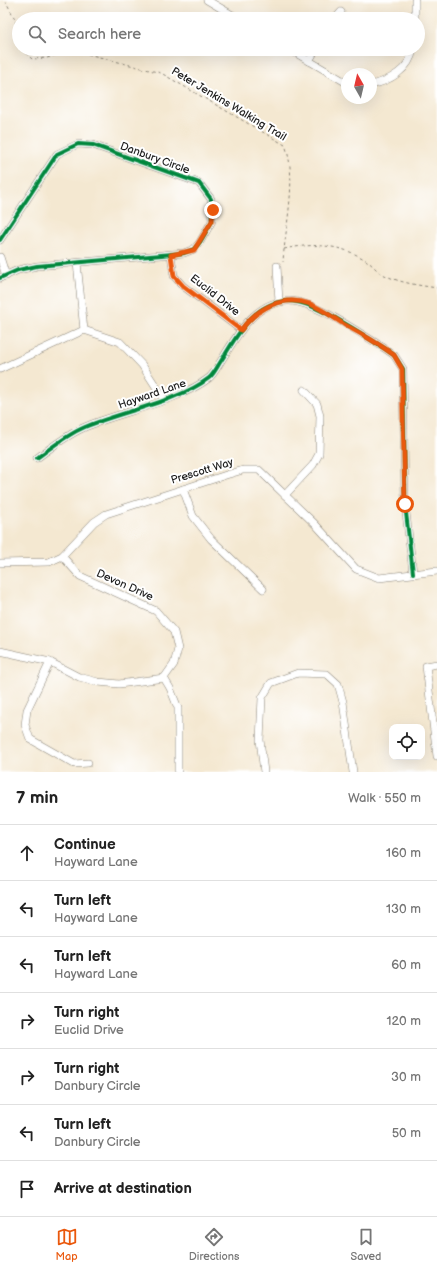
<!DOCTYPE html>
<html lang="en">
<head>
<meta charset="utf-8">
<style>
  body { margin:0; font-family:"Balsamiq Sans",sans-serif; background:#f6f6f6; color:#222 }
  .controls { position:absolute; right:12px; bottom:12px; display:grid; overflow:hidden; border-radius:8px; box-shadow:0 4px 16px #0002 }
  .controls button { width:36px; height:36px; display:grid; place-items:center; padding:0; border:0; border-bottom:1px solid #e0e0e0; background:#fff; color:#222; font:20px sans-serif }
  .compass { position:absolute; left:341px; top:68px; width:36px; height:36px; border-radius:50%; background:#fff; box-shadow:0 4px 16px #0002; rotate:352deg }
  .stop { position:absolute; width:12px; height:12px; margin:-9px; border:3px solid #ea580c; border-radius:50%; background:#fff }
  .stop.end { background:#ea580c; border-color:#fff; box-shadow:0 1px 4px #0008 }
  .list { margin:0; padding:0; list-style:none }
  h2 { display:flex; justify-content:space-between; align-items:center; height:52px; margin:0; padding:0 16px; font-size:17px }
  h2 small { font-size:13px; font-weight:400; color:#767676 }
  .list li { display:grid; grid-template-columns:26px 1fr auto; gap:12px; align-items:center; box-sizing:border-box; height:56px; padding:0 16px; border-top:1px solid #e0e0e0 }
  .list b { display:block; font-size:15px; white-space:nowrap }
  .list p { margin:0; font-size:13px; white-space:nowrap; color:#767676 }
  .list em { font-size:13px; font-style:normal; color:#767676 }
  .icon { flex:none; width:22px; height:22px; fill:none; stroke:currentColor; stroke-width:2; stroke-linecap:round; stroke-linejoin:round }
  .map { position:relative; flex:none; width:437px; height:772px; overflow:hidden }
  .search { position:absolute; background:#fff; box-shadow:0 4px 16px #0002; left:12px; right:12px; top:12px; height:44px; display:flex; align-items:center; gap:10px; box-sizing:border-box; padding:0 14px; border-radius:22px; color:#767676; font-size:15px }
  .sheet { height:444px; background:#fff }
  nav { display:flex; justify-content:space-around; align-items:center; box-sizing:border-box; height:56px; border-top:1px solid #e0e0e0; background:#fff; font-size:11px; color:#767676 }
  nav a { display:grid; justify-items:center; gap:2px }
  nav .on { color:#ea580c }
  .map>svg:first-child { display:block }
</style>
</head>
<body>
<div class="map">
<svg width="437" height="772" viewBox="0 0 437 772">
  <rect width="100%" height="100%" fill="#fff"/>
  <filter id="ink" filterUnits="userSpaceOnUse"><feTurbulence type="fractalNoise" baseFrequency=".025" numOctaves="2"/><feDisplacementMap in="SourceGraphic" scale="8" xChannelSelector="R" yChannelSelector="G"/><feConvolveMatrix kernelMatrix="1 2 1 2 8 2 1 2 1" color-interpolation-filters="sRGB"/></filter>
  <filter id="wash" filterUnits="userSpaceOnUse"><feTurbulence type="fractalNoise" baseFrequency=".012" numOctaves="4" result="noise"/><feDisplacementMap in="SourceGraphic" scale="16" xChannelSelector="R" yChannelSelector="G"/><feGaussianBlur stdDeviation="0.9" result="paint"/><feColorMatrix in="noise" values="0 0 0 0 0 0 0 0 0 0 0 0 0 0 0 0 0 1.4 0 .05"/><feComposite in="paint" operator="in"/></filter>
  <g filter="url(#wash)">
    <rect width="100%" height="100%" fill="#f4e8d1"/>
  </g>
  <g filter="url(#ink)">
    <g fill="none" stroke-linecap="round" stroke-linejoin="round">
      <!-- street casing -->
      <g stroke="#888276" stroke-width="8">
        <g id="street">
          <polyline points="207,0 239,19"/>
          <polyline points="415,0 415,19"/>
          <polyline points="335,19 341,12"/>
          <polyline points="289,49 347,83"/>
          <polyline points="309,61 316,49"/>
          <path d="M371,85c18,-4 39,-15 42,-36"/>
          <polyline points="0,240 57,154 78,144 93,145 199,183 211,199 212,221 200,242 194,249 184,253 37,266 18,270 0,278"/>
          <polyline points="171,255 174,276 183,286 241,330"/>
          <polyline points="0,257 6,276"/>
          <polyline points="77,263 84,330"/>
          <polyline points="277,266 279,302"/>
          <polyline points="0,369 84,330 120,342 142,365 164,399"/>
          <path d="M37,458c15,-11 31,-24 48,-31 37,-16 93,-25 124,-49 5,-4 8,-11 12,-17 16,-25 32,-58 66,-60 25,-2 74,33 97,47l10,7 9,14 2,135 8,69"/>
          <polyline points="183,489 193,516 211,539 263,589"/>
          <polyline points="285,495 313,465 319,454 320,416 317,404 304,390"/>
          <polyline points="0,563 49,562 62,556 94,522 106,514 226,475 243,470 259,470 315,524 356,569 379,578 437,571"/>
          <polyline points="0,651 50,662 79,677 98,682 119,684 164,678 174,664 178,649 174,632 156,611 80,576 62,556"/>
          <polyline points="50,662 27,710 25,725 30,739 74,764 88,763"/>
          <polyline points="437,664 426,666 437,756"/>
          <polyline points="164,678 170,688 178,708 178,772"/>
          <polyline points="264,772 260,740 262,698 271,683 298,673 327,674 338,684 343,702 353,772"/>
        </g>
      </g>
      <!-- path -->
      <g stroke="#888276" stroke-width="1" stroke-dasharray="3 3" stroke-linecap="butt">
        <polyline points="5,0 15,19 19,38"/>
        <path d="M21,49l11,10 15,-1 19,-6h14l81,21 124,72c13,33 0,82 -2,117"/>
        <path d="M284,249c28,-6 56,-5 80,10 7,4 11,10 17,14 17,10 37,12 56,15"/>
      </g>
      <!-- street -->
      <use href="#street" stroke="#fff" stroke-width="7"/>
      <!-- cycleway casing -->
      <g stroke="#fff" stroke-width="6">
        <g id="cycleway">
          <polyline points="0,240 57,154 78,144 93,145 199,183 211,199 212,221 200,242 194,249 184,253 37,266 18,270 0,278"/>
          <path d="M37,458c15,-11 31,-24 48,-31 37,-16 93,-25 124,-49 5,-4 8,-11 12,-17 16,-25 32,-58 66,-60 25,-2 74,33 97,47l10,7 9,14 2,135 8,69"/>
        </g>
      </g>
      <!-- cycleway -->
      <use href="#cycleway" stroke="#00873e" stroke-width="4"/>
    </g>
  </g>
  <g fill="none" stroke-linecap="round" stroke-linejoin="round" filter="url(#ink)">
    <!-- route -->
    <path stroke="#ea580c" stroke-width="5" d="M213,210l-1,11 -18,29 -23,5 3,21 9,10 58,44c16,-22 42,-36 69,-26 12,5 24,14 35,21 17,9 34,19 49,30l8,14 3,135"/>
  </g>
  <g text-anchor="middle" dominant-baseline="central" stroke-width="4" stroke-linejoin="round" paint-order="stroke">
    <!-- street labels -->
    <g font-size="11" fill="#1c1c1c" stroke="#fff">
      <text transform="translate(229 104) rotate(31)">Peter Jenkins Walking Trail</text>
      <text transform="translate(155 158) rotate(20)">Danbury Circle</text>
      <text transform="translate(215 295) rotate(38)">Euclid Drive</text>
      <text transform="translate(152 394) rotate(-19)">Hayward Lane</text>
      <text transform="translate(202 471) rotate(-17)">Prescott Way</text>
      <text transform="translate(125 585) rotate(24)">Devon Drive</text>
    </g>
  </g>
</svg>
<div class="controls">
<button><svg class="icon" aria-label="locate" viewBox="0 0 24 24"><circle cx="12" cy="12" r="6"/><path d="M12 2v4M12 18v4M2 12h4M18 12h4"/></svg></button>
</div>
<svg class="compass" viewBox="-18 -18 36 36"><path d="M0-13l5 13h-10z" fill="#e53935"/><path d="M0 13l5-13h-10z" fill="#767676"/></svg>
<div class="stop" style="left:405px;top:504px"></div>
<div class="stop end" style="left:213px;top:210px"></div>
<div class="search"><svg class="icon" aria-label="search" viewBox="0 0 24 24"><circle cx="10" cy="10" r="6"/><path d="M15 15l6 6"/></svg>Search here</div>
</div>
<section class="sheet">
<h2>7 min<small>Walk · 550 m</small></h2>
<ul class="list">
<li><svg class="icon" aria-label="ahead" viewBox="0 0 24 24"><path d="M12 20V5M6 11l6-6 6 6"/></svg><div><b>Continue</b><p>Hayward Lane</p></div><em>160 m</em></li>
<li><svg class="icon" aria-label="left" viewBox="0 0 24 24"><path d="M17 20v-9H6M10 6l-5 5 5 5"/></svg><div><b>Turn left</b><p>Hayward Lane</p></div><em>130 m</em></li>
<li><svg class="icon" aria-label="left" viewBox="0 0 24 24"><path d="M17 20v-9H6M10 6l-5 5 5 5"/></svg><div><b>Turn left</b><p>Hayward Lane</p></div><em>60 m</em></li>
<li><svg class="icon" aria-label="right" viewBox="0 0 24 24"><path d="M7 20v-9h11M14 6l5 5-5 5"/></svg><div><b>Turn right</b><p>Euclid Drive</p></div><em>120 m</em></li>
<li><svg class="icon" aria-label="right" viewBox="0 0 24 24"><path d="M7 20v-9h11M14 6l5 5-5 5"/></svg><div><b>Turn right</b><p>Danbury Circle</p></div><em>30 m</em></li>
<li><svg class="icon" aria-label="left" viewBox="0 0 24 24"><path d="M17 20v-9H6M10 6l-5 5 5 5"/></svg><div><b>Turn left</b><p>Danbury Circle</p></div><em>50 m</em></li>
<li><svg class="icon" aria-label="arrive" viewBox="0 0 24 24"><path d="M6 21V4h12l-3 4 3 4H6"/></svg><div><b>Arrive at destination</b></div></li>
</ul>
</section>
<nav>
<a class="on"><svg class="icon" aria-label="map" viewBox="0 0 24 24"><path d="M3 6l6-2 6 2 6-2v14l-6 2-6-2-6 2zM9 4v14M15 6v14"/></svg>Map</a>
<a><svg class="icon" aria-label="directions" viewBox="0 0 24 24"><path d="M12 3l9 9-9 9-9-9zM9 14v-3h6M13 9l2 2-2 2"/></svg>Directions</a>
<a><svg class="icon" aria-label="saved" viewBox="0 0 24 24"><path d="M7 4h10v16l-5-4-5 4z"/></svg>Saved</a>
</nav>
</body>
</html>
